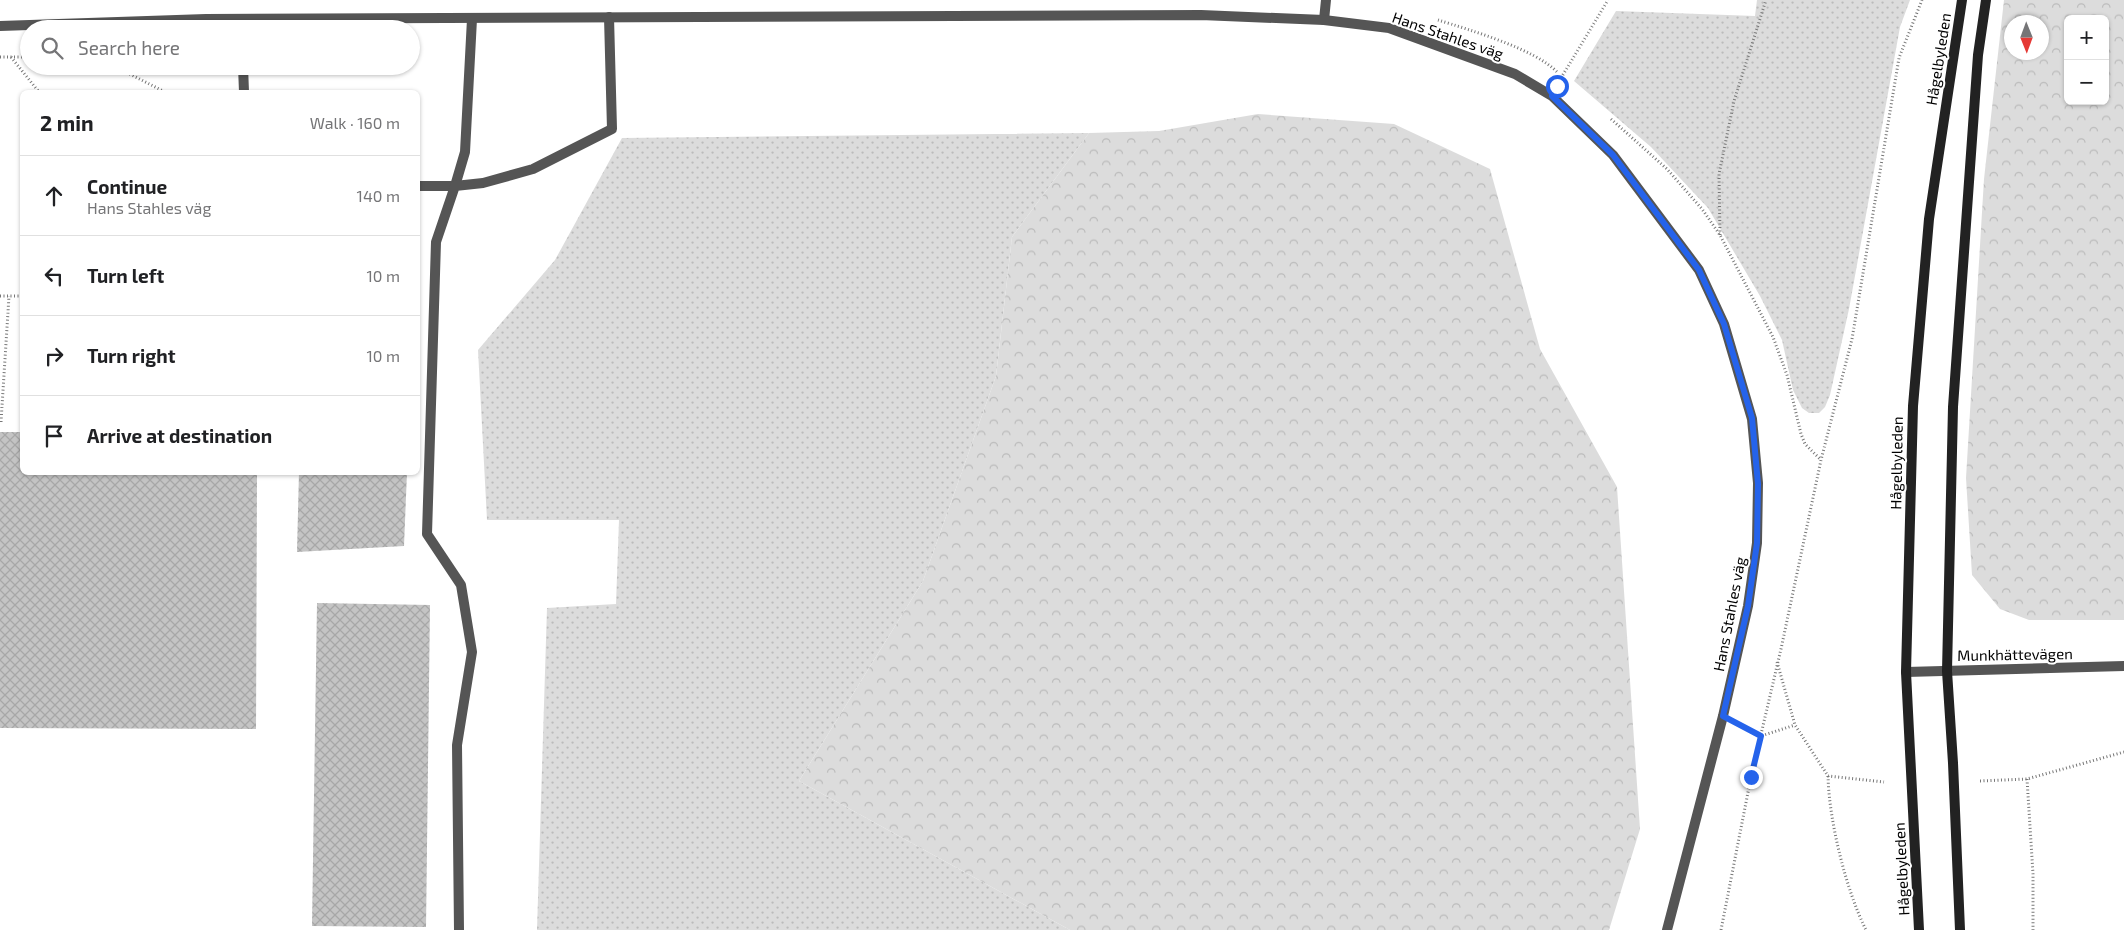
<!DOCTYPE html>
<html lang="en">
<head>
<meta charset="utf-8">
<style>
  body { margin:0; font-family:"Exo 2",sans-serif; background:#f2f2f2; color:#202124 }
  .controls { position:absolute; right:15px; top:15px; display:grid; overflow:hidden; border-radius:8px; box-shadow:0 1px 4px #0004 }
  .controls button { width:45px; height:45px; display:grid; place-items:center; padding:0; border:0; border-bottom:1px solid #e0e0e0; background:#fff; color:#202124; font:25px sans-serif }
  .compass { position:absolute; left:2004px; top:15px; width:45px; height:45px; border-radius:50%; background:#fff; box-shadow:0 1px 4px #0004; rotate:179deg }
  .stop { position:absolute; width:15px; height:15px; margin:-11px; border:4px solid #2563eb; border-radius:50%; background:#fff }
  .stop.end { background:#2563eb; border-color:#fff; box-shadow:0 1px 5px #0008 }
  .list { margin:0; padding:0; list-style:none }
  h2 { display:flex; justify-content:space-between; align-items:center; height:65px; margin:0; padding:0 20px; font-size:21px }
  h2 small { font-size:16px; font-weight:400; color:#757577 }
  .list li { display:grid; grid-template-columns:32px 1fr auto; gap:15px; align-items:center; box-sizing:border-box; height:80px; padding:0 20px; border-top:1px solid #e0e0e0 }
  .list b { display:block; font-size:19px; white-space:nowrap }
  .list p { margin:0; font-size:16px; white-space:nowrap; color:#757577 }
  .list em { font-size:16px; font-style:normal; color:#757577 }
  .icon { flex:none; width:28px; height:28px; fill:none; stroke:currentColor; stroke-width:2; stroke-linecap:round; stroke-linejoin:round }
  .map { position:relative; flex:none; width:2124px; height:930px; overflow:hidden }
  .search { position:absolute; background:#fff; box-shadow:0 1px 4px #0004; left:20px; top:20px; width:400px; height:55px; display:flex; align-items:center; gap:12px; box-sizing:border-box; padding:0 18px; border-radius:28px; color:#757577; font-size:19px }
  .panel { position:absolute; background:#fff; box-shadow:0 1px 4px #0004; left:20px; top:90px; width:400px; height:385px; border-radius:8px }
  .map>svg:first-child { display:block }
</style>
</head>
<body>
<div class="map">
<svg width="2124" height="930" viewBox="0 0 2124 930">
  <defs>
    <pattern id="grass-dots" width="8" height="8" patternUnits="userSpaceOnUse" patternTransform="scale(1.25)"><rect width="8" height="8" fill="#dcdcdc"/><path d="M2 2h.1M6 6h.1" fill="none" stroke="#bbb" stroke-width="1.8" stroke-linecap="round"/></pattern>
    <pattern id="forest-crowns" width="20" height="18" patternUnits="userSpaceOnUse" patternTransform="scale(1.25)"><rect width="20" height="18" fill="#dcdcdc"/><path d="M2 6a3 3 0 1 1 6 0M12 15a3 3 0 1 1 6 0" fill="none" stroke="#bbb"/></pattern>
    <pattern id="building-cross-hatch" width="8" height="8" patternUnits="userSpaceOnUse" patternTransform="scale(1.25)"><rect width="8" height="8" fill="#c4c4c4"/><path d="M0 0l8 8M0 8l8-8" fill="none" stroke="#a7a7a7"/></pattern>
  </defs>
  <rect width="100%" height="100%" fill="#fff"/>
  <!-- grass -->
  <g fill="url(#grass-dots)">
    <polygon points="1757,0 1910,0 1900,27 1849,309 1830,395 1825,407 1819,413 1809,413 1802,408 1793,390 1782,340 1760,296 1708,208 1651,147 1574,81 1616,11 1755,16"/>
    <polygon points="1089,133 1012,237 996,376 923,581 799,781 1070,930 537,930 547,608 616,604 619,520 487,520 478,350 555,260 622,138"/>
  </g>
  <!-- forest -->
  <g fill="url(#forest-crowns)" fill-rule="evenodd">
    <path d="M2004,0h120v620h-95l-29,-11 -28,-34 -6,-97 18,-299zM2068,19h37v82h-37zM2012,22h30v30h-30z"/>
    <polygon points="1258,114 1394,124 1490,169 1540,349 1617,487 1640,829 1609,930 1070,930 799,781 923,581 996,376 1012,237 1089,133 1159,131"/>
  </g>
  <!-- building -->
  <g fill="url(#building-cross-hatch)">
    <polygon points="0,432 22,432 22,472 257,472 256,729 0,728"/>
    <polygon points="299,472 407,472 404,546 297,552"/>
    <polygon points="317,603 430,605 426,927 312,926"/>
  </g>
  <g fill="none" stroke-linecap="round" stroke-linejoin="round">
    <!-- path -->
    <g stroke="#777" stroke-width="3" stroke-dasharray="1 2.5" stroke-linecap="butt">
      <path d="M1438,20c32,10 97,29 119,52"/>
      <polyline points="0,57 29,57"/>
      <polyline points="11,57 39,92"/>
      <polyline points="114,66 165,92"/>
      <polyline points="1561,78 1608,0"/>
      <polyline points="1611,119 1667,169 1702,209 1720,235 1773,337 1787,375 1801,434 1805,444 1820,459"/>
      <polyline points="1720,235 1719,174 1734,101 1766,0"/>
      <polyline points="0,296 22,296"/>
      <polyline points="1,422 9,296"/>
      <polyline points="1777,662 1795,725 1828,776 1884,782"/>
      <polyline points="1743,727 1761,736 1795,725"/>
      <path d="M1828,776c1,45 18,114 38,154"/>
      <polyline points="2027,779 2033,874 2033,930"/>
      <polyline points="1980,781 2027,779 2124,752"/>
      <polyline points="1721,930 1751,777 1781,649 1821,460 1852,339 1899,58 1922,0"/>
    </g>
    <!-- lane -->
    <g stroke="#555" stroke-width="10">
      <polyline points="1324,20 1326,0"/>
      <polyline points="243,66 244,92"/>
      <polyline points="418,186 455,186 465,152 472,19"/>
      <polyline points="459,930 457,745 472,652 461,585 427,534 436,242 455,186 483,183 533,169 612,129 609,17"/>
    </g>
    <!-- street -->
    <g stroke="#555" stroke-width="10">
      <polyline points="0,26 206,19 1201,15 1324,20 1389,28 1515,74 1552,96 1613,155 1699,270 1724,324 1752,419 1758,483 1757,543 1748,606 1723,716 1667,930"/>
      <polyline points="1906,672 2124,666"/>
    </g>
    <!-- secondary -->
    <g stroke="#222" stroke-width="10">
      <polyline points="1919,930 1906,672 1913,406 1929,219 1962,0"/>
      <polyline points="1960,930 1953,763 1947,671 1953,407 1978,55 1986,0"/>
    </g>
  </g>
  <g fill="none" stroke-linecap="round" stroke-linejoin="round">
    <!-- route -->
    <polyline stroke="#2563eb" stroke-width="6" points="1557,86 1552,96 1613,155 1699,270 1724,324 1752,418 1758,484 1757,543 1748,606 1723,716 1761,736 1751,777"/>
  </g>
  <g text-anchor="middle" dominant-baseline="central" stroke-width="4" stroke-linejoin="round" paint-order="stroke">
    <!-- street labels -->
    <g font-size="15" fill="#000" stroke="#fff">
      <text transform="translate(1448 35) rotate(19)">Hans Stahles väg</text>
      <text transform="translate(1938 59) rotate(-81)">Hågelbyleden</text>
      <text transform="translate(1896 463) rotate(-89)">Hågelbyleden</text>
      <text transform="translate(1729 614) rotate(-79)">Hans Stahles väg</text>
      <text transform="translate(2015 654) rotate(-1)">Munkhättevägen</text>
      <text transform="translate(1901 869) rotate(-93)">Hågelbyleden</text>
    </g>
  </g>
</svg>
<div class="controls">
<button>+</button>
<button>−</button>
</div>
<svg class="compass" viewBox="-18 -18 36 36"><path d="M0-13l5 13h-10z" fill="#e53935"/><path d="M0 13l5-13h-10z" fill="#757577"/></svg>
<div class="stop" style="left:1557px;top:86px"></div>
<div class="stop end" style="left:1751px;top:777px"></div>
<div class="search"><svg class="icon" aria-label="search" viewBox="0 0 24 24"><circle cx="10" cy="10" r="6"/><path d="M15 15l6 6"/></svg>Search here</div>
<section class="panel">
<h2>2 min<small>Walk · 160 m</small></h2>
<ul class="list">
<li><svg class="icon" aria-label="ahead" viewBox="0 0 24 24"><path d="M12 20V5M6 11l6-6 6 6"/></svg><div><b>Continue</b><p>Hans Stahles väg</p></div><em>140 m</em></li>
<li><svg class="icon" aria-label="left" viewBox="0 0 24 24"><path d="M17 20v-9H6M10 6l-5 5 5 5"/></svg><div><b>Turn left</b></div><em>10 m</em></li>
<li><svg class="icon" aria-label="right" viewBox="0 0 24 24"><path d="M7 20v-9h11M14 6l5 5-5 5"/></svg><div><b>Turn right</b></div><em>10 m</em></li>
<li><svg class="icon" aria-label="arrive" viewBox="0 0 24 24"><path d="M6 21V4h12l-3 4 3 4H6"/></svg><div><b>Arrive at destination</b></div></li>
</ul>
</section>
</div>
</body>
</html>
